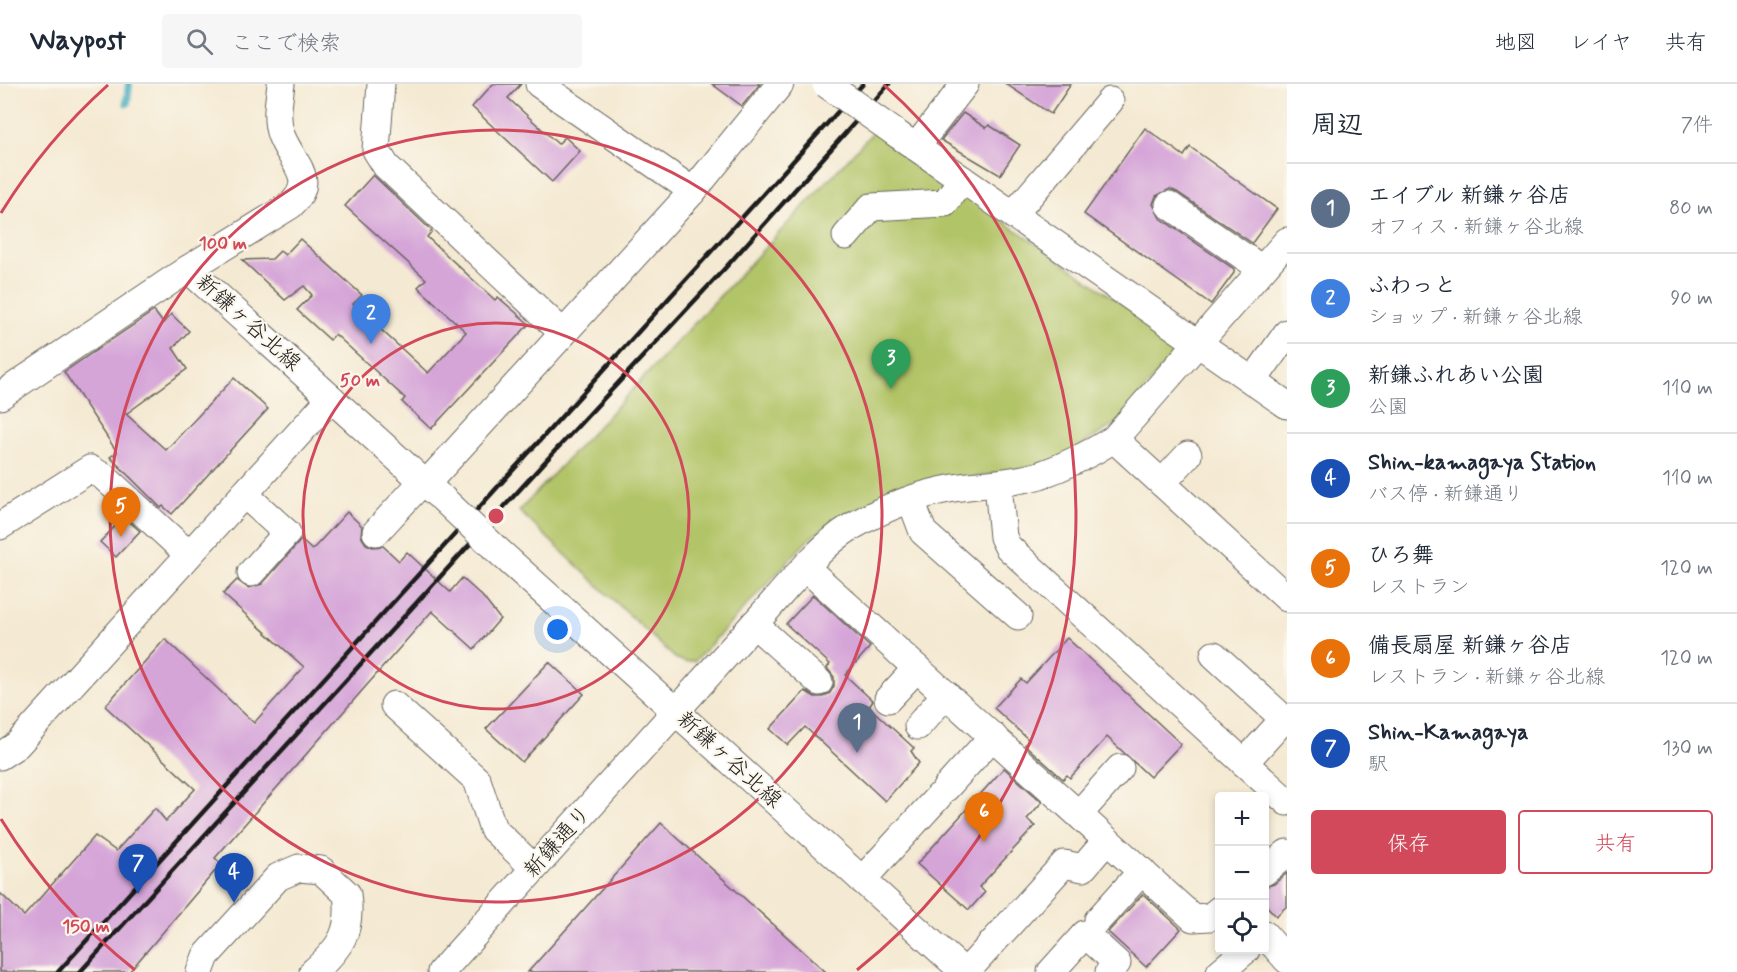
<!DOCTYPE html>
<html lang="ja">
<head>
<meta charset="utf-8">
<style>
  body { margin:0; font-family:Mynerve,"Klee One",sans-serif; background:#f6f6f7; color:#1f2937 }
  .controls { position:absolute; right:18px; bottom:18px; display:grid; overflow:hidden; border-radius:6px; box-shadow:0 3px 9px #0003 }
  .controls button { width:54px; height:54px; display:grid; place-items:center; padding:0; border:0; border-bottom:2px solid #e0e1e3; background:#fff; color:#1f2937; font:30px sans-serif }
  .you { position:absolute; left:558px; top:546px; width:21px; height:21px; margin:-15px; border:4px solid #fff; border-radius:50%; background:#1a73e8; box-shadow:0 0 0 9px #1a73e833 }
  .badge { display:grid; place-items:center; width:39px; height:39px; border-radius:50%; background:#d1495b; color:#fff; font-size:20px; font-weight:700 }
  .pin { position:absolute; translate:-50% -50px; filter:drop-shadow(0 2px 3px #0008) }
  .pin::after { content:''; position:absolute; top:32px; width:21px; height:18px; background:inherit; clip-path:polygon(0 0,100% 0,50% 100%) }
  .list { margin:0; padding:0; list-style:none }
  h2 { display:flex; justify-content:space-between; align-items:center; height:78px; margin:0; padding:0 24px; font-size:26px }
  h2 small { font-size:20px; font-weight:400; color:#747a83 }
  .list li { display:grid; grid-template-columns:39px 1fr auto; gap:18px; align-items:center; box-sizing:border-box; height:90px; padding:0 24px; border-top:2px solid #e0e1e3 }
  .list b { display:block; font-size:22px; white-space:nowrap }
  .list p { margin:0; font-size:20px; white-space:nowrap; color:#747a83 }
  .list em { font-size:20px; font-style:normal; color:#747a83 }
  .actions { display:flex; gap:12px; padding:18px 24px }
  .actions a { flex:1; padding:14px 0; border:2px solid #d1495b; border-radius:6px; text-align:center; font-size:21px; color:#d1495b }
  .actions .main { background:#d1495b; color:#fff }
  .icon { flex:none; width:33px; height:33px; fill:none; stroke:currentColor; stroke-width:2; stroke-linecap:round; stroke-linejoin:round }
  .map { position:relative; flex:none; width:1287px; height:888px; overflow:hidden }
  header { display:flex; align-items:center; gap:36px; box-sizing:border-box; height:84px; padding:0 30px; background:#fff; border-bottom:2px solid #e0e1e3 }
  header strong { font-size:28px }
  nav { display:flex; gap:33px; margin-inline-start:auto; font-size:21px }
  .search { width:420px; height:54px; background:#f6f6f7; display:flex; align-items:center; gap:15px; box-sizing:border-box; padding:0 21px; border-radius:6px; color:#747a83; font-size:22px }
  main { display:flex }
  aside { flex:1; background:#fff }
  .map>svg:first-child { display:block }
</style>
</head>
<body>
<header>
<strong>Waypost</strong>
<div class="search"><svg class="icon" aria-label="search" viewBox="0 0 24 24"><circle cx="10" cy="10" r="6"/><path d="M15 15l6 6"/></svg>ここで検索</div>
<nav><a>地図</a><a>レイヤ</a><a>共有</a></nav>
</header>
<main>
<div class="map">
<svg width="1287" height="888" viewBox="0 0 1287 888">
  <rect width="100%" height="100%" fill="#fbf7ec"/>
  <filter id="ink" filterUnits="userSpaceOnUse"><feTurbulence type="fractalNoise" baseFrequency=".0167" numOctaves="2"/><feDisplacementMap in="SourceGraphic" scale="12" xChannelSelector="R" yChannelSelector="G"/><feConvolveMatrix kernelMatrix="1 2 1 2 8 2 1 2 1" color-interpolation-filters="sRGB"/></filter>
  <filter id="wash" filterUnits="userSpaceOnUse"><feTurbulence type="fractalNoise" baseFrequency=".008" numOctaves="4" result="noise"/><feDisplacementMap in="SourceGraphic" scale="24" xChannelSelector="R" yChannelSelector="G"/><feGaussianBlur stdDeviation="1.35" result="paint"/><feColorMatrix in="noise" values="0 0 0 0 0 0 0 0 0 0 0 0 0 0 0 0 0 1.4 0 .05"/><feComposite in="paint" operator="in"/></filter>
  <g filter="url(#wash)">
    <rect width="100%" height="100%" fill="#f4e9d2"/>
    <!-- green -->
    <polygon fill="#b2c468" stroke="#677042" stroke-width="1.5" points="874,47 1167,251 1177,265 1120,337 1053,379 892,409 838,434 809,455 695,577 685,578 675,574 519,427"/>
    <g fill="none" stroke-linecap="round" stroke-linejoin="round">
      <!-- stream -->
      <polyline stroke="#3fabbd" stroke-width="8" points="127,19 129,0"/>
    </g>
    <g id="blocks">
      <!-- building -->
      <g fill="#d5a5d8">
        <polygon points="493,0 521,0 508,14 558,60 565,53 580,67 552,98 472,23"/>
        <polygon points="712,0 760,0 742,22"/>
        <polygon points="1006,0 1071,0 1051,30"/>
        <polygon points="963,29 986,44 989,41 1020,61 1000,91 941,56"/>
        <polygon points="1145,44 1184,72 1190,63 1277,125 1252,159 1177,108 1170,105 1156,112 1153,120 1160,134 1234,185 1234,189 1211,220 1084,130"/>
        <polygon points="373,91 432,147 427,153 495,216 498,213 529,240 431,345 402,318 405,314 335,250 330,256 297,226 312,211 304,202 285,216 242,176 272,175 280,167 285,171 300,155 362,211 353,220 428,289 466,248 418,203 426,195 345,122"/>
        <polygon points="154,227 163,239 171,230 189,247 173,264 187,285 126,330 166,366 234,294 268,325 172,430 163,422 161,424 110,373 117,368 64,288"/>
        <polygon points="347,428 362,442 361,452 366,460 373,463 383,462 399,477 407,468 450,508 462,494 482,512 500,535 474,565 432,527 215,774 221,780 129,888 0,888 0,809 24,832 95,752 116,767 155,724 166,737 195,705 105,622 165,555 254,639 304,583 223,510 237,496 248,504 262,500 301,456 312,466"/>
        <polygon points="124,433 140,447 116,473 100,458"/>
        <polygon points="813,511 870,563 845,591 873,617 869,623 914,664 911,667 919,679 885,717 805,643 788,661 770,645 805,607 815,613 823,613 830,609 834,602 834,593 827,584 830,580 786,540"/>
        <polygon points="1067,554 1181,660 1150,693 1107,653 1070,694 1067,691 1063,695 1025,661 1029,656 994,624 1021,595 1026,599"/>
        <polygon points="549,578 584,610 522,678 486,645"/>
        <polygon points="1004,684 1042,718 1027,735 1035,742 979,803 985,808 969,826 917,780"/>
        <polygon points="661,739 826,888 528,888"/>
        <polygon points="1287,789 1287,822 1276,832 1264,819 1264,803 1274,800"/>
        <polygon points="1143,810 1181,845 1146,883 1108,848"/>
      </g>
    </g>
  </g>
  <g filter="url(#ink)">
    <use href="#blocks" fill-opacity="0" stroke="#68645c" stroke-width="1.5"/>
    <g fill="none" stroke-linecap="round" stroke-linejoin="round">
      <!-- minor casing -->
      <g stroke="#68645c" stroke-width="29">
        <g id="minor">
          <polyline points="381,0 376,66 386,82 563,249"/>
          <polyline points="539,0 693,107"/>
          <polyline points="897,50 1287,321"/>
          <polyline points="916,63 965,0"/>
          <polyline points="1169,121 1262,185"/>
          <polyline points="1013,131 1110,17"/>
          <polyline points="846,152 871,123 945,119 962,95"/>
          <polyline points="188,185 438,411"/>
          <polyline points="1253,297 1287,249"/>
          <path d="M0,312l188,-127 103,-64c27,-27 1,-41 -10,-70 -6,-17 -2,-34 0,-51"/>
          <polyline points="1114,355 1287,514"/>
          <polyline points="1162,399 1188,371"/>
          <polyline points="426,400 693,107 780,0"/>
          <polyline points="998,400 1003,453 1008,463 1287,718"/>
          <polyline points="244,410 287,449 251,489"/>
          <polyline points="911,416 923,448 1018,532"/>
          <polyline points="0,442 90,385 104,393 188,470"/>
          <polyline points="376,448 423,397"/>
          <polyline points="495,464 964,888"/>
          <polyline points="806,484 1193,834 1210,833 1220,825"/>
          <polyline points="754,540 819,598"/>
          <polyline points="1214,571 1284,635 1244,679"/>
          <polyline points="888,615 917,584"/>
          <polyline points="394,621 477,696 493,745 534,784"/>
          <polyline points="918,642 946,610"/>
          <polyline points="0,672 17,661 331,314"/>
          <polyline points="946,704 993,652"/>
          <polyline points="1079,730 1120,684"/>
          <polyline points="1264,788 1287,769"/>
          <polyline points="862,796 938,713"/>
          <polyline points="1098,836 1142,787"/>
          <polyline points="1264,850 1287,876"/>
          <path d="M200,888l6,-16 72,-79 21,-9 22,2 26,24c5,37 -6,54 -34,78"/>
          <path d="M441,888l313,-348c26,-28 65,-78 97,-97 31,-18 68,-33 103,-39 29,-5 57,-4 86,-13 26,-9 50,-21 74,-36l173,-198"/>
          <polyline points="966,888 1064,780 1083,784 1107,756"/>
          <polyline points="1051,888 1085,850 1117,879 1109,888"/>
          <polyline points="1220,888 1246,866"/>
        </g>
      </g>
      <!-- minor -->
      <use href="#minor" stroke="#fff" stroke-width="27"/>
      <!-- rail -->
      <g stroke="#1c1c1c" stroke-width="4.5">
        <polyline points="58,888 863,0"/>
        <polyline points="80,888 553,369 727,182 889,0"/>
      </g>
      <!-- minor-bridge casing -->
      <g stroke="#68645c" stroke-width="29" stroke-linecap="butt">
        <g id="minor-bridge">
          <polyline points="826,0 897,50"/>
          <polyline points="442,414 495,464"/>
        </g>
      </g>
      <!-- minor-bridge -->
      <use href="#minor-bridge" stroke="#fff" stroke-width="27"/>
    </g>
  </g>
  <!-- distance rings -->
  <g fill="none" stroke="#d1495b" stroke-width="3">
    <circle cx="496" cy="432" r="193"/>
    <circle cx="496" cy="432" r="386"/>
    <path d="M135 886A580 580 0 0 1 1 735M1 129A580 580 0 0 1 108 1M884 1A580 580 0 0 1 857 886"/>
  </g>
  <g text-anchor="middle" dominant-baseline="central" stroke-width="4.5" stroke-linejoin="round" paint-order="stroke">
    <!-- street labels -->
    <g font-size="22" fill="#1c1c1c" stroke="#fbf7ec">
      <text transform="translate(248 239) rotate(42)">新鎌ヶ谷北線</text>
      <text transform="translate(729 676) rotate(42)">新鎌ヶ谷北線</text>
      <text transform="translate(558 758) rotate(-48)">新鎌通り</text>
    </g>
  </g>
  <circle cx="496" cy="432" r="9" fill="#d1495b" stroke="#fbf7ec" stroke-width="3"/>
  <g font-size="18" text-anchor="middle" font-weight="bold" fill="#d1495b" stroke="#fbf7ec" stroke-width="4.5" stroke-linejoin="round" paint-order="stroke">
    <text x="223" y="165">100 m</text>
    <text x="360" y="302">50 m</text>
    <text x="86" y="848">150 m</text>
  </g>
</svg>
<div class="controls">
<button>+</button>
<button>−</button>
<button><svg class="icon" aria-label="locate" viewBox="0 0 24 24"><circle cx="12" cy="12" r="6"/><path d="M12 2v4M12 18v4M2 12h4M18 12h4"/></svg></button>
</div>
<div class="you"></div>
<div class="pin badge" style="left:857px;top:669px;background:#5c6f8a">1</div>
<div class="pin badge" style="left:371px;top:260px;background:#3f7fe0">2</div>
<div class="pin badge" style="left:891px;top:305px;background:#2e9e5b">3</div>
<div class="pin badge" style="left:234px;top:819px;background:#1a4fb4">4</div>
<div class="pin badge" style="left:121px;top:453px;background:#e8710a">5</div>
<div class="pin badge" style="left:984px;top:758px;background:#e8710a">6</div>
<div class="pin badge" style="left:138px;top:810px;background:#1a4fb4">7</div>
</div>
<aside>
<h2>周辺<small>7件</small></h2>
<ul class="list">
<li><span class="badge" style="background:#5c6f8a">1</span><div><b>エイブル 新鎌ヶ谷店</b><p>オフィス · 新鎌ヶ谷北線</p></div><em>80 m</em></li>
<li><span class="badge" style="background:#3f7fe0">2</span><div><b>ふわっと</b><p>ショップ · 新鎌ヶ谷北線</p></div><em>90 m</em></li>
<li><span class="badge" style="background:#2e9e5b">3</span><div><b>新鎌ふれあい公園</b><p>公園</p></div><em>110 m</em></li>
<li><span class="badge" style="background:#1a4fb4">4</span><div><b>Shin-kamagaya Station</b><p>バス停 · 新鎌通り</p></div><em>110 m</em></li>
<li><span class="badge" style="background:#e8710a">5</span><div><b>ひろ舞</b><p>レストラン</p></div><em>120 m</em></li>
<li><span class="badge" style="background:#e8710a">6</span><div><b>備長扇屋 新鎌ヶ谷店</b><p>レストラン · 新鎌ヶ谷北線</p></div><em>120 m</em></li>
<li><span class="badge" style="background:#1a4fb4">7</span><div><b>Shin-Kamagaya</b><p>駅</p></div><em>130 m</em></li>
</ul>
<div class="actions"><a class="main">保存</a><a>共有</a></div>
</aside>
</main>
</body>
</html>
